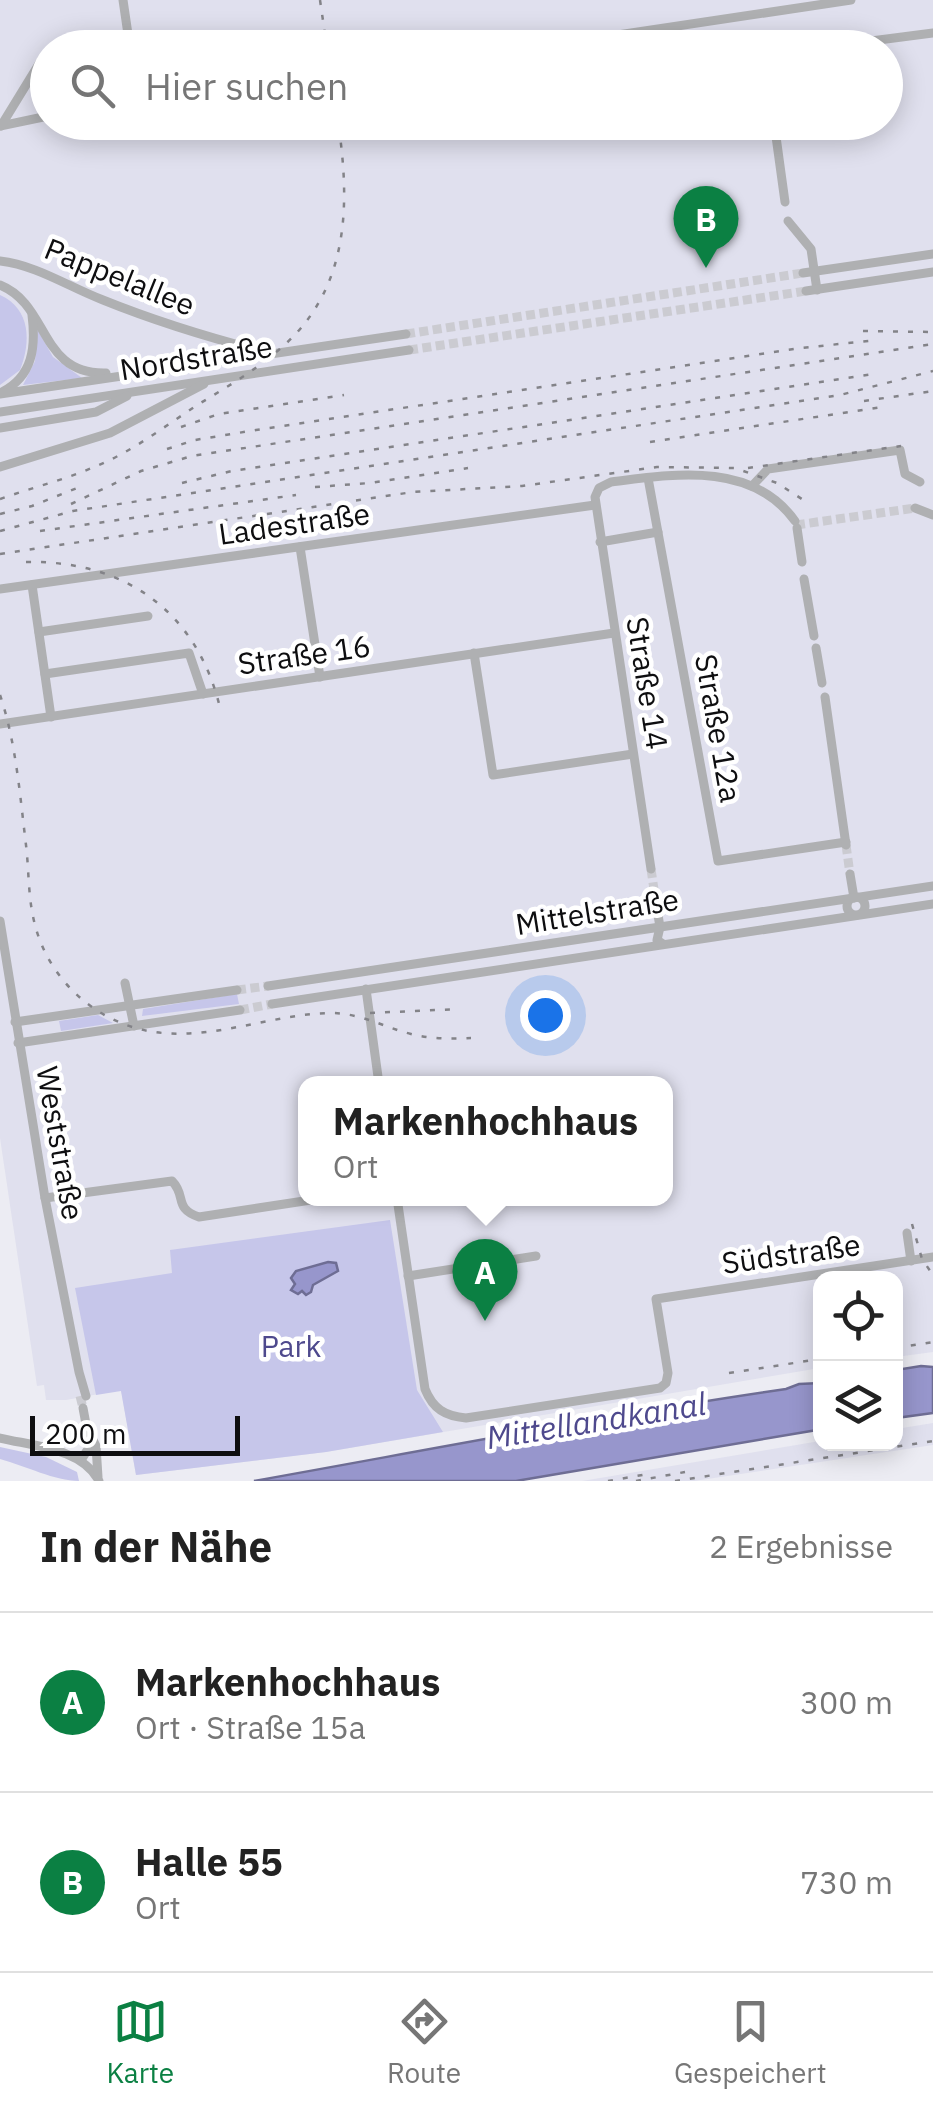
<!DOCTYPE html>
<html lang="de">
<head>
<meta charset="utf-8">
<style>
  body { margin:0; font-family:"IBM Plex Sans",sans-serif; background:#f6f6f6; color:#222 }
  .controls { position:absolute; right:30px; bottom:30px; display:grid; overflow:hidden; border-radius:20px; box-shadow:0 5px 25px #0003 }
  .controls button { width:90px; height:90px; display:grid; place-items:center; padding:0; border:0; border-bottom:2px solid #e0e0e0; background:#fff; color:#222; font:50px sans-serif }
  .scale { position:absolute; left:30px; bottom:25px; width:210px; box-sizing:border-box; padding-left:10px; border:5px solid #0e0e10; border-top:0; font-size:28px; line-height:35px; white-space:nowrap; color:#0e0e10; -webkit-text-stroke:8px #fff; paint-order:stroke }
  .you { position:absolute; left:545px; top:1015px; width:35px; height:35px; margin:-25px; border:8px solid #fff; border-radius:50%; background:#1a73e8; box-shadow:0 0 0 15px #1a73e833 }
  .badge { display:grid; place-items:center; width:65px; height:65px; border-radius:50%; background:#0b8043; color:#fff; font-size:32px; font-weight:700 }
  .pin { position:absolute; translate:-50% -82px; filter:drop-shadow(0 2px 5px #0008) }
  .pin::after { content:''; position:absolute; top:52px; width:35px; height:30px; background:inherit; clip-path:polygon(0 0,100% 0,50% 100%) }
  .popup { position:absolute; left:298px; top:1076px; width:375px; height:130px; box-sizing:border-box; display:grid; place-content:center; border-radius:20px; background:#fff; filter:drop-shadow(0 2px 8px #0005); font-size:32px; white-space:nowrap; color:#767676 }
  .popup b { font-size:38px; color:#222 }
  .popup::after { content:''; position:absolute; left:50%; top:100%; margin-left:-20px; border:20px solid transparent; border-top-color:#fff }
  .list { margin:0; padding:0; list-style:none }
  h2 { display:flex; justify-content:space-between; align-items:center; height:130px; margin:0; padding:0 40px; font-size:42px }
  h2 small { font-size:32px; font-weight:400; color:#767676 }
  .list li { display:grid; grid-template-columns:65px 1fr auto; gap:30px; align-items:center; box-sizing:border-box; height:180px; padding:0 40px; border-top:2px solid #e0e0e0 }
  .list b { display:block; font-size:38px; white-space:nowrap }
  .list p { margin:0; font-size:32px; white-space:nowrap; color:#767676 }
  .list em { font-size:32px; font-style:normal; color:#767676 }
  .icon { flex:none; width:55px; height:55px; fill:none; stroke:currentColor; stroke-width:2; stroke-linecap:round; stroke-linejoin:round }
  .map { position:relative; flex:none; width:933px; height:1481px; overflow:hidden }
  .search { position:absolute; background:#fff; box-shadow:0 5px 25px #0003; left:30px; right:30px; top:30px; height:110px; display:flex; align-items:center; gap:25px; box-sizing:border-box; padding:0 35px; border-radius:55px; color:#767676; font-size:38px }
  .sheet { height:490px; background:#fff }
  nav { display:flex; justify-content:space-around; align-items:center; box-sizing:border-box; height:140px; border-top:2px solid #e0e0e0; background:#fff; font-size:28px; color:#767676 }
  nav a { display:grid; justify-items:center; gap:5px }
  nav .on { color:#0b8043 }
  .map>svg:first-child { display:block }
</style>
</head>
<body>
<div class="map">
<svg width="933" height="1481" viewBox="0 0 933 1481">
  <rect width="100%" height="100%" fill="#ececf3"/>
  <!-- built -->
  <g fill="#e0e0ee" fill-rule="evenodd">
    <path d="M0,0h933v1352l-37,5v-79h-76v90l-494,84 -190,23 -15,-85 -55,10h-20l-2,-15 -7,1 -37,-248zM48,48h838v74h-838zM305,1084h360v114h-360z"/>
    <polygon points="933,1423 933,1445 694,1481 582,1481 820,1441 820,1444 896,1444 896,1429"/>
  </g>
  <!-- green -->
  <g fill="#c6c6ea">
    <path d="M0,295c31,14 31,47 20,75l-20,15z"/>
    <polygon points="37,329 53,357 82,378 23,385 35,361"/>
    <polygon points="237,994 239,1004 142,1016 143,1009"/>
    <polygon points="98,1015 113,1023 61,1031 59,1021"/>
    <polygon points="390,1220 417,1390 443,1432 326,1452 136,1475 121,1391 96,1395 75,1288 172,1273 170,1250"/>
    <path d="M0,1447l46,10 31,15 2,9c-24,0 -53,-15 -79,-22z"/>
  </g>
  <!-- water -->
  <g fill="#9796cc" stroke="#6e6d94" stroke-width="2.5">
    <polygon points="328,1262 336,1263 338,1271 313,1285 311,1292 306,1295 302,1291 298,1294 291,1290 295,1284 291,1278 296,1271"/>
    <polygon points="921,1366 933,1367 933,1413 896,1418 896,1370"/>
    <path d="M820,1383v46l-3,1 -301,51h-262c179,-32 353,-66 532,-92l13,-5z"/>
  </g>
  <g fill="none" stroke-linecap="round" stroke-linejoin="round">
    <!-- minor-tunnel -->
    <g stroke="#cbcbd1" stroke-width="9" stroke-dasharray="9 4.5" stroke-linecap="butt">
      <polyline points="406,334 803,273"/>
      <polyline points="409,350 806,291"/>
      <polyline points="796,525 915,508"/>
      <polyline points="846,845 850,874"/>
      <polyline points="651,869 656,903"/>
      <polyline points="237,990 268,986"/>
      <polyline points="240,1010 272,1004"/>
      <polyline points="80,1396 83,1408"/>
    </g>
    <!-- minor -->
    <g stroke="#afb0b2" stroke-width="9">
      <polyline points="123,0 130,48"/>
      <polyline points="531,48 851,0"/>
      <polyline points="817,48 933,33"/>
      <polyline points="774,122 785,202"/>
      <polyline points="0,126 48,116"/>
      <polyline points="1,126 42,59"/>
      <polyline points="788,221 811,249 817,290"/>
      <path d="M0,261c36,4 69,26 103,39 52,21 104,37 158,51"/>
      <polyline points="803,273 933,254"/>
      <path d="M0,285c50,20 39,90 106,88"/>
      <polyline points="806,291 933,272"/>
      <path d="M2,392c31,-16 34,-45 30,-77"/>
      <polyline points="0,394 406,334"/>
      <polyline points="0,412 409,350"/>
      <polyline points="0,428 96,412 127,396"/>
      <polyline points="0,467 110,433 204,384"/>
      <polyline points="648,478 718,861 846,842"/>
      <polyline points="752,486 768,469 900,450 905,474 920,482"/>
      <polyline points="915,508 933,515"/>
      <polyline points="797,528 802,562"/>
      <polyline points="600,542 658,532"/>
      <polyline points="300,547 320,677"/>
      <polyline points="804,579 814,636"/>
      <polyline points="32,585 51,717"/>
      <polyline points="0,589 595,505"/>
      <polyline points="39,632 148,616"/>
      <polyline points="816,648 822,683"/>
      <polyline points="474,653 493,775 633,754"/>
      <polyline points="45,674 189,653 203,694"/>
      <polyline points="825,697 846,845"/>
      <polyline points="0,724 614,633"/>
      <path d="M651,869l-56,-372 4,-9 12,-6c63,-8 141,-21 184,39"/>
      <polyline points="850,874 854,898"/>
      <circle cx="856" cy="906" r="9"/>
      <polyline points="656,903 660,927 657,940 663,944"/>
      <polyline points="0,921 45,1198 79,1372 86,1396"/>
      <polyline points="125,983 134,1026"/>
      <polyline points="268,986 933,886"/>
      <polyline points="366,989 379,1084"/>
      <polyline points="272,1004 933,904"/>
      <polyline points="15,1022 237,990"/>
      <polyline points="18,1043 240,1010"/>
      <path d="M45,1198l127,-17c15,15 1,27 27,36l125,-19"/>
      <path d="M397,1198l28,191c8,20 20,27 41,29l194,-30 6,-5 2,-10 -12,-74 277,-42"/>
      <polyline points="907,1233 911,1261"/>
      <polyline points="408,1276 536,1256"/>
      <path d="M0,1438c33,8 82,10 99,43"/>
      <polyline points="92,1438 96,1446 98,1477"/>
      <polyline points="81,1460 90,1446 83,1408"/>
    </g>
    <!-- rail -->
    <g stroke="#838388" stroke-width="2.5" stroke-dasharray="5 10" stroke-linecap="butt">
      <polyline points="320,0 327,48"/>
      <polyline points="863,331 933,332"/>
      <polyline points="864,401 933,391"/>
      <polyline points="181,427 219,414 344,395"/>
      <polyline points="650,442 882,407"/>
      <polyline points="167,449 195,440 256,430 801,348 878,340"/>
      <polyline points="748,468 901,446"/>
      <polyline points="182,483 232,471 874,374"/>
      <polyline points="315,487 370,483 468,468"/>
      <path d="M0,499c31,-11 64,-19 94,-32 38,-15 71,-41 105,-63 26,-16 52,-31 76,-51 74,-59 76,-145 63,-231"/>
      <polyline points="71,504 141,471 192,456 933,344"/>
      <polyline points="0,514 32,506 82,486"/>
      <polyline points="0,531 73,511 840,395 933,371"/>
      <polyline points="40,531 296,495"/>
      <polyline points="0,554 413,492 522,486 657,467 735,468 777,483 805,501"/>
      <path d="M26,562c100,-2 173,51 195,150"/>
      <path d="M0,695c16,47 20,101 26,150 3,25 2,51 8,76 14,61 67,107 129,112 56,5 112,-19 167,-20 31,0 53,14 81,21 20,5 40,5 60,4"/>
      <polyline points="370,1013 459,1009"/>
      <polyline points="912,1224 922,1259 933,1275"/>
      <polyline points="896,1348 933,1342"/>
      <polyline points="729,1373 820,1359"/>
      <polyline points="608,1481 648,1474"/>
      <polyline points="636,1481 685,1472"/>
      <polyline points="675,1481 933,1441"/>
    </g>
  </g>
  <g text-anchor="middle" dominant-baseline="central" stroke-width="9" stroke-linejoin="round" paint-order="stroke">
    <!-- street labels -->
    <g font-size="30" fill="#0e0e10" stroke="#fff">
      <text transform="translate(120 276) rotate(22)">Pappelallee</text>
      <text transform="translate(196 357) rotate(-9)">Nordstraße</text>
      <text transform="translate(294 523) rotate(-8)">Ladestraße</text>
      <text transform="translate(304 654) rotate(-8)">Straße 16</text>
      <text transform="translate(648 683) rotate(81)">Straße 14</text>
      <text transform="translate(719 728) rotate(80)">Straße 12a</text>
      <text transform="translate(597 911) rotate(-9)">Mittelstraße</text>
      <text transform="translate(61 1143) rotate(80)">Weststraße</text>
      <text transform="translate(791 1253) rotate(-8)">Südstraße</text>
    </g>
    <!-- park labels -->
    <g font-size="30" fill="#4e498d" stroke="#fff">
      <text x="291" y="1345">Park</text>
    </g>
    <!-- water labels -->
    <g font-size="32" font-style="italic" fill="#4e498d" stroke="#fff">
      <text transform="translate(596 1420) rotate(-9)">Mittellandkanal</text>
    </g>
  </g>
</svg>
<div class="controls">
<button><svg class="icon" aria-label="locate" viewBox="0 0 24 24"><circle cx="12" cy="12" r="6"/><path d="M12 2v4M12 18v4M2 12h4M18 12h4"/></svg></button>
<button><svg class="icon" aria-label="layers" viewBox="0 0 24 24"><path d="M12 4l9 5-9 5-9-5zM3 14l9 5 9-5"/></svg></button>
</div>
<div class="scale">200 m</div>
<div class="you"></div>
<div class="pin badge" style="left:485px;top:1321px">A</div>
<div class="popup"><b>Markenhochhaus</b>Ort</div>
<div class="pin badge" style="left:706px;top:268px">B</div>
<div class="search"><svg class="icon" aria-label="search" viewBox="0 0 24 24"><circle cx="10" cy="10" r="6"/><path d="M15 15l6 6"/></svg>Hier suchen</div>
</div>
<section class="sheet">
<h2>In der Nähe<small>2 Ergebnisse</small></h2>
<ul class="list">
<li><span class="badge">A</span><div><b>Markenhochhaus</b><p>Ort · Straße 15a</p></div><em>300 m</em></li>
<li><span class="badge">B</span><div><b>Halle 55</b><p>Ort</p></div><em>730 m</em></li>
</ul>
</section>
<nav>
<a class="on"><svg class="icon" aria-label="map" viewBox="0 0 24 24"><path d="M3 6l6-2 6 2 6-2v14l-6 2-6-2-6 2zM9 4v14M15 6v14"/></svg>Karte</a>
<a><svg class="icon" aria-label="directions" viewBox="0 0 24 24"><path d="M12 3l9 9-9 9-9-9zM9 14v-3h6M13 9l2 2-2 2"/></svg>Route</a>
<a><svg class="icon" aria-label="saved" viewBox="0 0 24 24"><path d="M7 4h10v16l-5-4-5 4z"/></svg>Gespeichert</a>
</nav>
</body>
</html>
